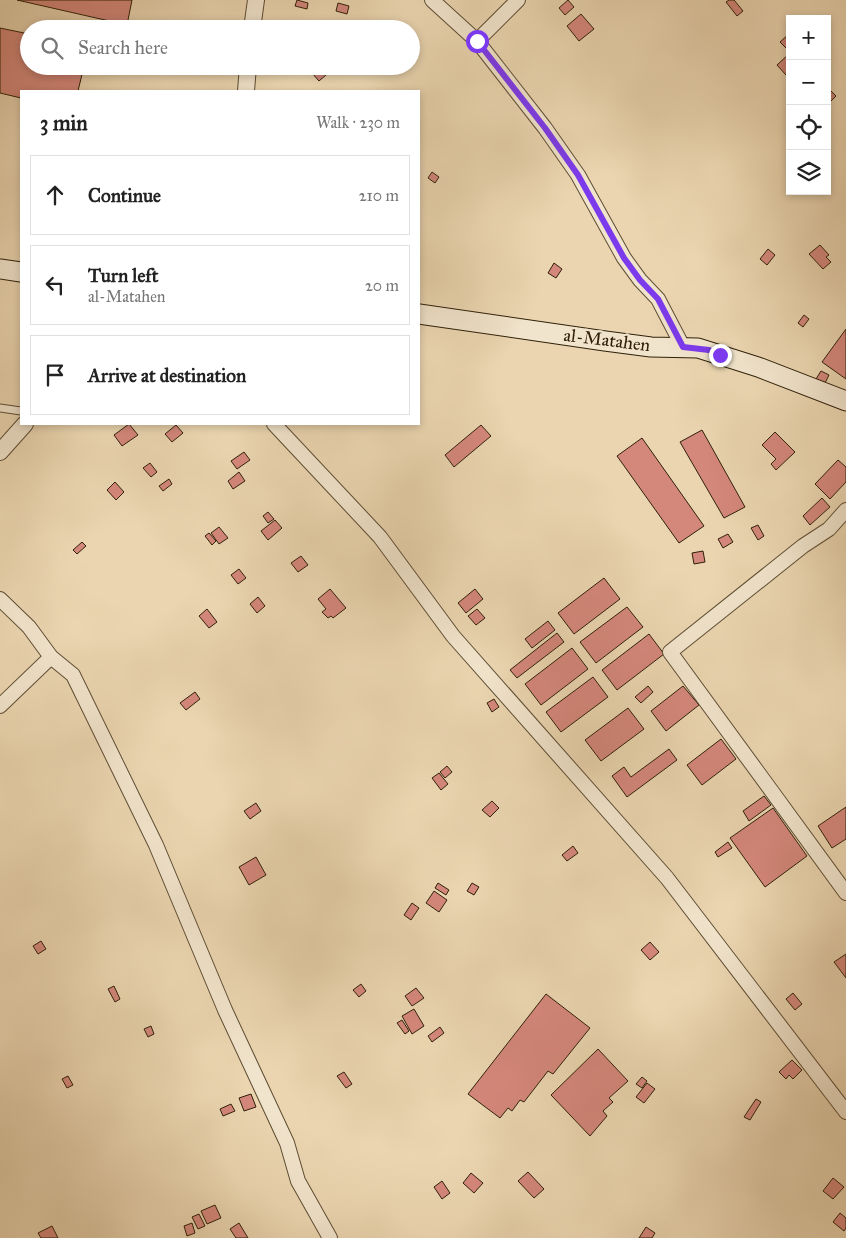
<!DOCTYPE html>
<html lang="en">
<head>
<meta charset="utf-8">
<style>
  body { margin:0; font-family:"IM FELL Great Primer",serif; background:#f6f6f6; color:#222 }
  .controls { position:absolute; right:15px; top:15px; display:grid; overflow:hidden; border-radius:0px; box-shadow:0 2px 8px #0003 }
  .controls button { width:45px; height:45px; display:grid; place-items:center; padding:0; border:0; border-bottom:1px solid #e0e0e0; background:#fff; color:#222; font:25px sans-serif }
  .stop { position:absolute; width:15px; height:15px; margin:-11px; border:4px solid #7c3aed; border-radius:50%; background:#fff }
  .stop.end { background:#7c3aed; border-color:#fff; box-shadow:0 1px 5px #0008 }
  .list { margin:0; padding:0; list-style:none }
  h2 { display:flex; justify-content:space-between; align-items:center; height:65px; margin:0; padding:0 20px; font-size:21px }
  h2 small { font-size:16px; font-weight:400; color:#767676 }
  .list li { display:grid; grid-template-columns:32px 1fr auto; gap:15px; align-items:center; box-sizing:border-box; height:80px; margin:0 10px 10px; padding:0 10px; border:1px solid #e0e0e0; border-radius:0px }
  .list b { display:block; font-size:19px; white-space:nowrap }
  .list p { margin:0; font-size:16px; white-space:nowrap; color:#767676 }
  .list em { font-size:16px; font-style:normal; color:#767676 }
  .icon { flex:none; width:28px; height:28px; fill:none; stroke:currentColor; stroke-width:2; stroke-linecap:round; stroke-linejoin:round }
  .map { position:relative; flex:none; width:846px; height:1238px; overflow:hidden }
  .search { position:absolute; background:#fff; box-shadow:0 2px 8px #0003; left:20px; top:20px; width:400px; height:55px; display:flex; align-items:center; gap:12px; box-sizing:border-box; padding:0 18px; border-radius:28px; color:#767676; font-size:19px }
  .panel { position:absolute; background:#fff; box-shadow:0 2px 8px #0003; left:20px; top:90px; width:400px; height:335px; border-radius:0px }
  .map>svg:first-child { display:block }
</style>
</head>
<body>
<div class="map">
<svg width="846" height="1238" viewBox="0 0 846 1238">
  <rect width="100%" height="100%" fill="#ead5b0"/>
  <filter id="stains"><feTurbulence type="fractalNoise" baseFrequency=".004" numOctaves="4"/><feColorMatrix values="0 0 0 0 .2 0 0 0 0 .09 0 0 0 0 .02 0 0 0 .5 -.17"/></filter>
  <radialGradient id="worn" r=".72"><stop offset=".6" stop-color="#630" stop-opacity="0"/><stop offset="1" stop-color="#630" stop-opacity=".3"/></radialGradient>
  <!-- building -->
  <g fill="#d4877b" stroke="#2f2009">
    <polygon points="17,0 132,0 127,25"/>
    <polygon points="297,0 308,3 307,9 295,6"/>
    <polygon points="568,0 574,7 565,15 559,8"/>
    <polygon points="729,0 734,0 743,11 737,16 726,2"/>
    <polygon points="338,3 349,6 347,14 336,11"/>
    <polygon points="581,14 594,29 579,41 567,26"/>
    <polygon points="0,28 29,34 29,66 84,66 78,91 21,91 21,98 0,93"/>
    <polygon points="789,34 790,45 786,48 780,42"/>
    <polygon points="790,53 790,71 786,75 777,65"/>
    <polygon points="319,67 326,75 319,81 312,73"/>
    <polygon points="829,89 836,96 829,103 827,91"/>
    <polygon points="432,172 439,177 435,183 428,178"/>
    <polygon points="820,245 829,255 826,257 831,262 823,269 809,254"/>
    <polygon points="768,249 775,255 767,265 760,259"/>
    <polygon points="554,263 562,269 556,278 548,273"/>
    <polygon points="804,315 809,319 803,327 798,323"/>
    <polygon points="846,329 846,379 822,362"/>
    <polygon points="821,371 829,375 825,383 816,379"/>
    <polygon points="129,424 138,435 122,446 114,435"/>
    <polygon points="176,425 183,433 172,442 165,434"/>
    <polygon points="481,425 491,436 454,467 445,455"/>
    <polygon points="702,430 745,507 724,518 680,442"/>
    <polygon points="775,432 795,452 776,470 771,464 776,459 762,445"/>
    <polygon points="642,438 704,526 679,543 617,456"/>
    <polygon points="244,452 250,460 237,469 231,461"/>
    <polygon points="838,460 846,467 846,482 830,499 815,484"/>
    <polygon points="150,463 157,472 151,477 143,468"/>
    <polygon points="239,472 245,481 233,489 228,481"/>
    <polygon points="169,479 172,484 163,491 159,486"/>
    <polygon points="115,482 124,492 116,500 107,490"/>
    <polygon points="822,498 830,507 810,525 803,516"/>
    <polygon points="268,512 274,519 268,523 263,516"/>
    <polygon points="275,520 282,528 268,540 261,531"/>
    <polygon points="758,525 764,536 758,540 751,528"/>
    <polygon points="219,527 228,538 219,544 211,533"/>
    <polygon points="209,533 216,541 212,545 205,536"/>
    <polygon points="728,534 733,542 723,548 718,539"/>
    <polygon points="82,542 86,546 77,554 73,550"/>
    <polygon points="703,551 705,562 694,564 692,553"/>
    <polygon points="301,556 308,565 298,572 291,563"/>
    <polygon points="239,569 246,578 238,584 231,575"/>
    <polygon points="604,578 620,599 574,634 558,613"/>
    <polygon points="330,589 346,608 333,618 331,616 328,618 322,612 326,609 318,599"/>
    <polygon points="475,589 483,599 466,613 458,603"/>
    <polygon points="258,597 265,606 257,613 250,604"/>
    <polygon points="627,607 643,627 596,663 580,642"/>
    <polygon points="207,609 217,622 209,628 199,616"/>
    <polygon points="477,609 485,618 476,625 468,616"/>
    <polygon points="548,621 555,630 532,648 525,639"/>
    <polygon points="557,633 564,642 517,678 510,670"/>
    <polygon points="649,634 664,654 617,690 602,670"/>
    <polygon points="572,648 588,669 541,705 525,684"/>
    <polygon points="593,677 608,697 561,732 546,712"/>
    <polygon points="648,686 653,692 641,703 635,697"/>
    <polygon points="683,686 699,705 666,731 651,711"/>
    <polygon points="195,692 200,699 186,710 180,703"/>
    <polygon points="494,699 499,707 492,712 487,703"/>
    <polygon points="628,708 644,729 601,761 585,740"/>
    <polygon points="721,739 736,759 702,785 687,765"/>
    <polygon points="669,749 677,760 627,797 612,776 624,767 631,777"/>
    <polygon points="447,766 452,772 445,778 440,772"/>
    <polygon points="439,773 448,784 441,790 432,778"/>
    <polygon points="764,796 771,805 749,821 743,811"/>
    <polygon points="492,801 499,808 490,817 482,810"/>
    <polygon points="256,803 261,811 250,819 244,811"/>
    <polygon points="846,807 846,839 832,848 818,826"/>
    <polygon points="773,808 807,856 765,887 730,838"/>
    <polygon points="728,842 732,848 718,857 715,852"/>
    <polygon points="573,846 578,853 567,861 562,855"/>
    <polygon points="256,857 266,875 249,885 239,867"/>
    <polygon points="438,883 449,890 446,895 435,888"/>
    <polygon points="472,883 479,887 474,895 467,891"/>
    <polygon points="434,891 447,900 439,912 426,903"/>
    <polygon points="412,903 419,908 411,920 404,915"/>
    <polygon points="41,941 46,949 38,954 33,946"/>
    <polygon points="650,942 659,952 650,960 641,950"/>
    <polygon points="846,954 846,978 834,962"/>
    <polygon points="361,984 366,991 359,997 353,990"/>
    <polygon points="114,986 120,999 115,1002 108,989"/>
    <polygon points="416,988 424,998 412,1006 405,996"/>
    <polygon points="793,993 802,1004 795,1010 786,999"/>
    <polygon points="546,994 590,1028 553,1074 548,1071 524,1102 520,1100 512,1111 508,1108 500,1118 468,1094"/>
    <polygon points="414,1009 424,1026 412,1034 402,1016"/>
    <polygon points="402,1020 409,1031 405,1034 397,1023"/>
    <polygon points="151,1026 154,1034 148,1037 144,1029"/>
    <polygon points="440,1027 444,1033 432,1042 428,1036"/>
    <polygon points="598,1049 628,1081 609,1098 613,1102 603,1111 607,1116 590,1136 551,1095"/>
    <polygon points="792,1060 802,1070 793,1079 789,1075 786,1079 779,1072"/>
    <polygon points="344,1072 352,1084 346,1088 337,1076"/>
    <polygon points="68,1076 73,1085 67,1088 62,1079"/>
    <polygon points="642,1077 647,1081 642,1088 636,1084"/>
    <polygon points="647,1083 655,1089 644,1103 636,1097"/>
    <polygon points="251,1094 256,1107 244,1111 239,1098"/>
    <polygon points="756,1099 761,1102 750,1120 744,1117"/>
    <polygon points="231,1104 235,1111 223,1116 220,1109"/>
    <polygon points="528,1172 544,1189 534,1198 518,1181"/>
    <polygon points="471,1173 483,1183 474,1193 463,1183"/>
    <polygon points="833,1178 844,1187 833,1199 823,1191"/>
    <polygon points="442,1181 450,1193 442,1199 434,1187"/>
    <polygon points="215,1205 221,1218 207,1224 201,1211"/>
    <polygon points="840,1213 846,1218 846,1228 844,1231 833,1222"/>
    <polygon points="199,1214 205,1226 198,1229 192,1217"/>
    <polygon points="192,1223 195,1233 187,1236 184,1226"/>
    <polygon points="239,1223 248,1238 236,1238 230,1229"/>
    <polygon points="52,1226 58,1238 41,1238 38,1233"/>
    <polygon points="646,1227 655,1233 652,1238 639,1238"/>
  </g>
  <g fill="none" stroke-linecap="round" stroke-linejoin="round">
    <!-- service casing -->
    <g stroke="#5e4d33" stroke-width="9">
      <polyline id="service" points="0,408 21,411"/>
    </g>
    <!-- minor casing -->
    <g stroke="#5e4d33" stroke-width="16">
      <g id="minor">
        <polyline points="432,0 477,41"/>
        <polyline points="518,0 477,41 545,128 578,175 624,258 640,280 658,299 683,347"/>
        <polyline points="274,424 380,537 453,636 667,878 846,1112"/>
        <polyline points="846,510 829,529 803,546 670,652 846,893"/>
        <polyline points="0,599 29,627 51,657 73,675 156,845 225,1010 287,1143 298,1181 330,1238"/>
        <polyline points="0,706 51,657"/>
      </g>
    </g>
    <!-- tertiary casing -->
    <g stroke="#5e4d33" stroke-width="18">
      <g id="tertiary">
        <polyline points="252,29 256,0"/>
        <polyline points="246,91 248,66"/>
        <polyline points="0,452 25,424"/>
      </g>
    </g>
    <!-- secondary casing -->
    <g stroke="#2f2009" stroke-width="21">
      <g id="secondary">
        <polyline points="0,269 21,272"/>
        <polyline points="419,314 605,341 651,347 698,348 758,367 846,401"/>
      </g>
    </g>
    <!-- service -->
    <use href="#service" stroke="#f1e4cc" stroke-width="7"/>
    <!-- minor -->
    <use href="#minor" stroke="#f1e4cc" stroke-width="14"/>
    <!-- tertiary -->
    <use href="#tertiary" stroke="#f1e4cc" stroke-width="16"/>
    <!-- secondary -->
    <use href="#secondary" stroke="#f1e4cc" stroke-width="19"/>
  </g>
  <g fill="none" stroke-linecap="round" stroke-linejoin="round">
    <!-- route -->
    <polyline stroke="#7c3aed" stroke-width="6" points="477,41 545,128 578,175 624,258 640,280 658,299 683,347 709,350 720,355"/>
  </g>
  <g text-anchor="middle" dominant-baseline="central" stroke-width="4.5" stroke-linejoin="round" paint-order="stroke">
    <!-- street labels -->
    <g font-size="18" fill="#2f2009" stroke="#f1e4cc">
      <text transform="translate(607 340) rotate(7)">al-Matahen</text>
    </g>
  </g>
  <rect width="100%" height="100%" filter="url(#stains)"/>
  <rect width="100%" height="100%" fill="url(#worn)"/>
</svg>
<div class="controls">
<button>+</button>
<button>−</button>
<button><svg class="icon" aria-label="locate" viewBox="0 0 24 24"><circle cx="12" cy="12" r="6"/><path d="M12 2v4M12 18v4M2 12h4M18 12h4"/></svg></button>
<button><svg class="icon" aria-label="layers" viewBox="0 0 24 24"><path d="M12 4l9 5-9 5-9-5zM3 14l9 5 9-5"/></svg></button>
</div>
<div class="stop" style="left:477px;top:41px"></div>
<div class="stop end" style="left:720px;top:355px"></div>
<div class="search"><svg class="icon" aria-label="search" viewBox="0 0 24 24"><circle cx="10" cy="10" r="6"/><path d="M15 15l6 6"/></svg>Search here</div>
<section class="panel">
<h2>3 min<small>Walk · 230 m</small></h2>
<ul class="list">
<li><svg class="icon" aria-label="ahead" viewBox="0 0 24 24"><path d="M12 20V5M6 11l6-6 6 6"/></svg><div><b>Continue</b></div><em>210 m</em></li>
<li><svg class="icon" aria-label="left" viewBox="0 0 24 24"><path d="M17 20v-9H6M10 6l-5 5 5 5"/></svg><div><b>Turn left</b><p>al-Matahen</p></div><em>20 m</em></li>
<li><svg class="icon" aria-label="arrive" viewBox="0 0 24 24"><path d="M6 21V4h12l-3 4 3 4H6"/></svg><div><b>Arrive at destination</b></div></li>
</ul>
</section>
</div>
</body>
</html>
